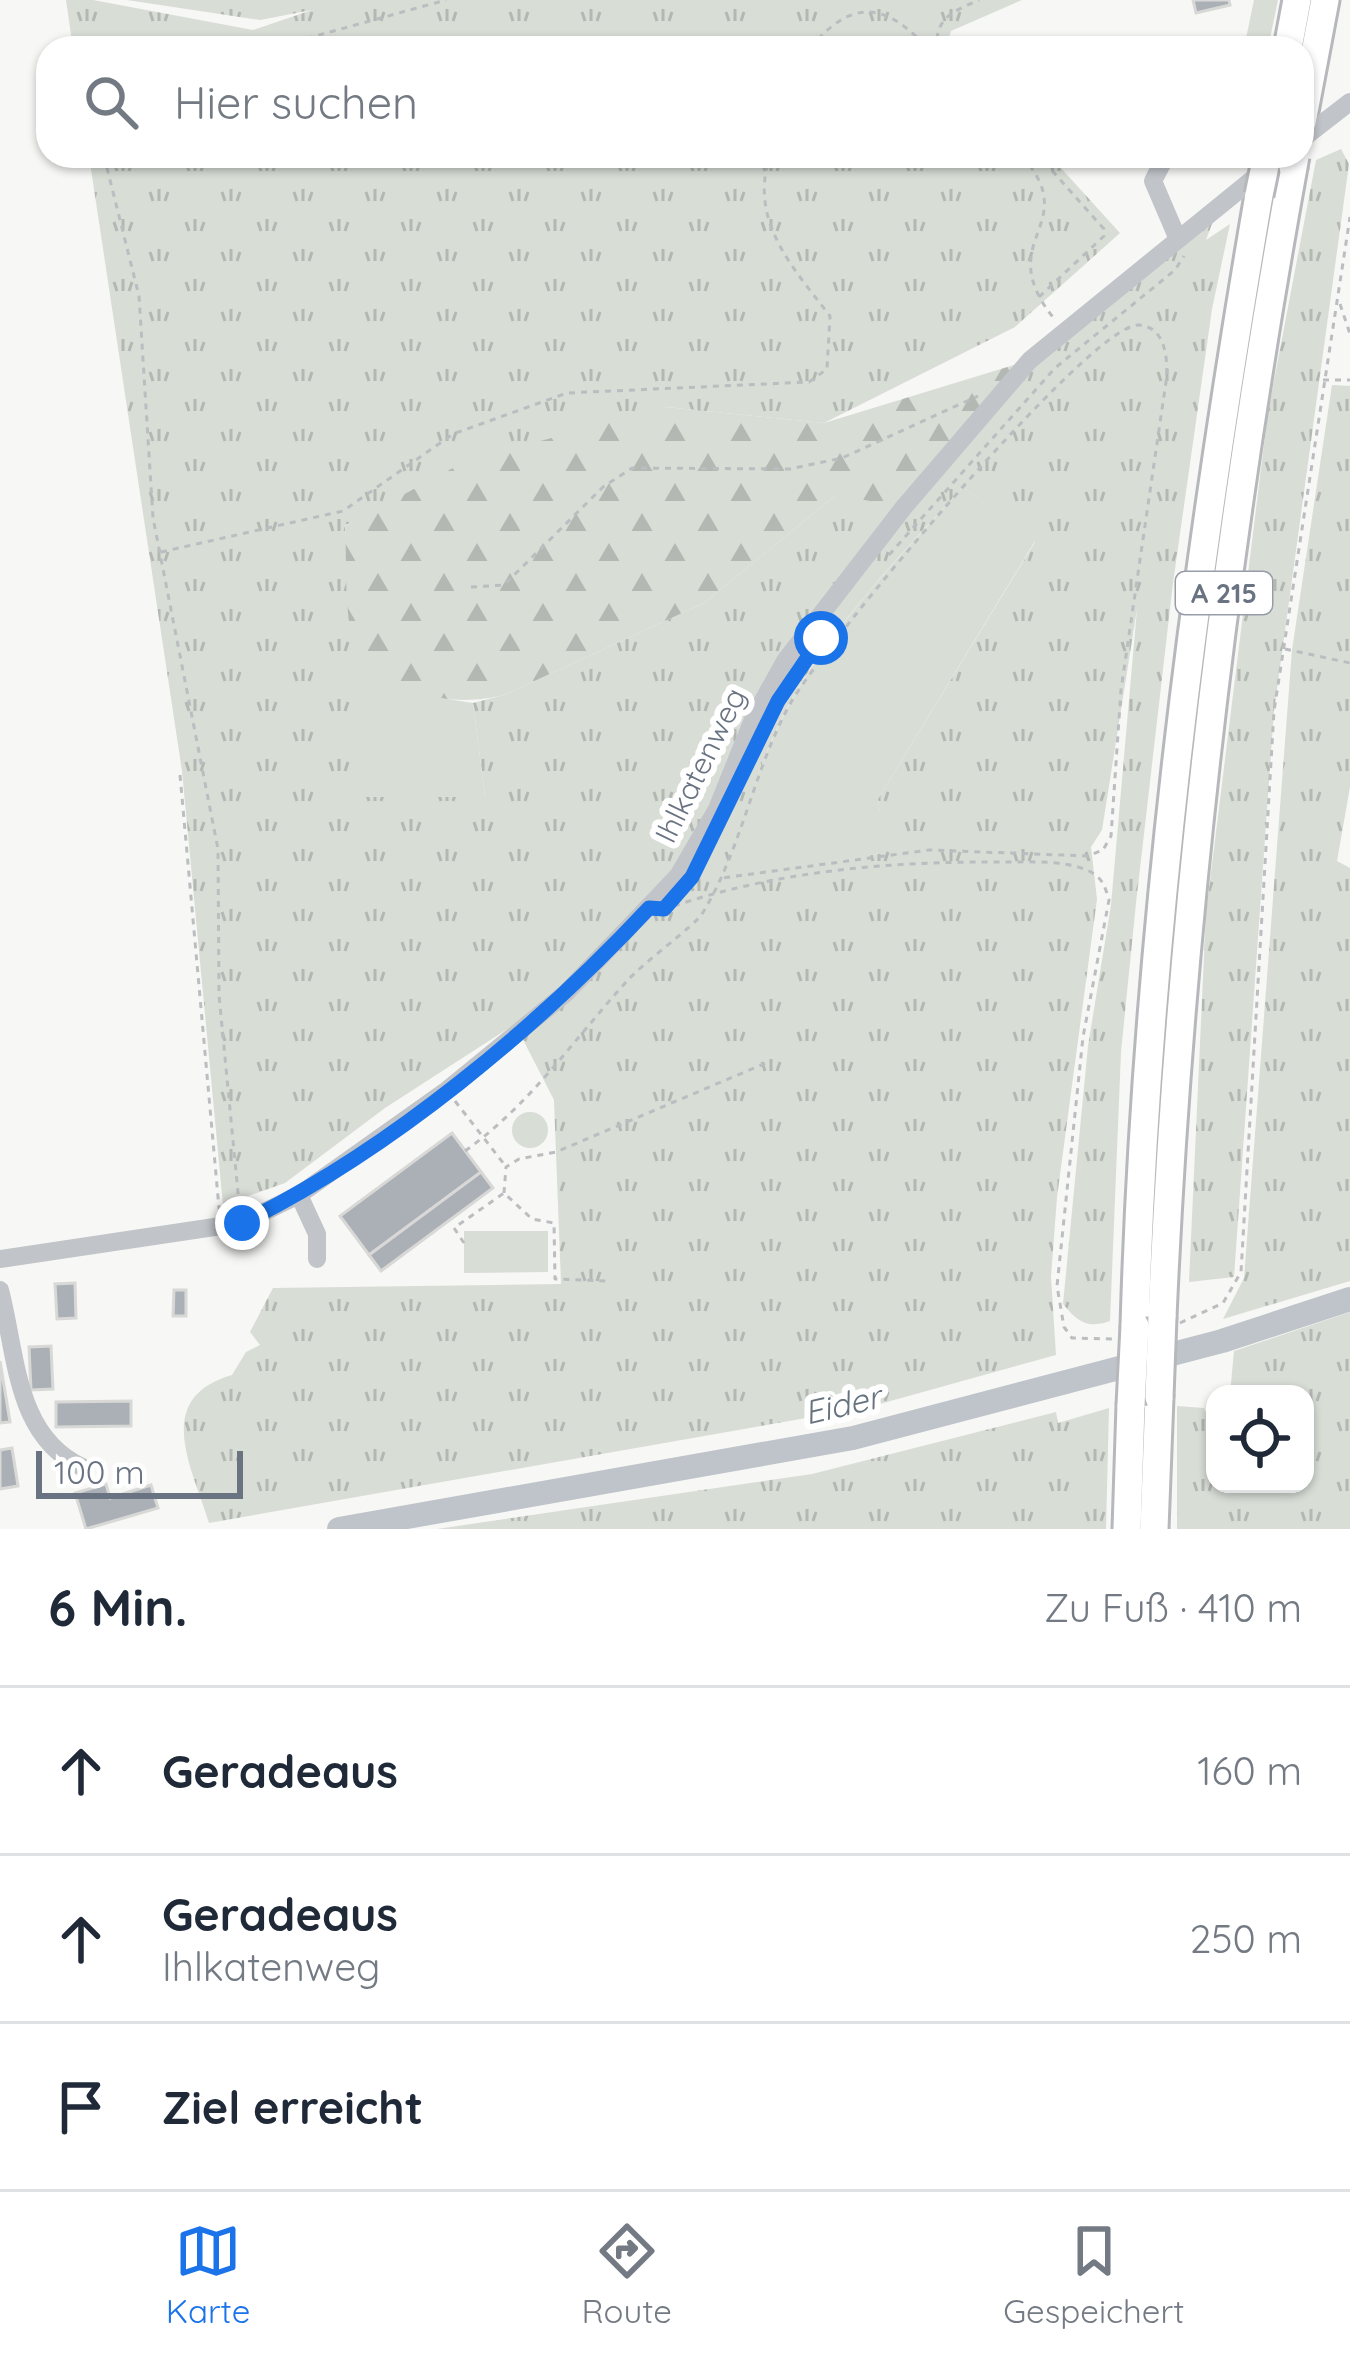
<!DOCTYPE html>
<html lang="de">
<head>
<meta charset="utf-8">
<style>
  body { margin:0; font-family:Quicksand,sans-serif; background:#f2f2f3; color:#1f2937 }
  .controls { position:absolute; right:36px; bottom:36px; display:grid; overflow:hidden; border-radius:24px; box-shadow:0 3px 9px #0004 }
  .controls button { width:108px; height:108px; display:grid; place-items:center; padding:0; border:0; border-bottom:3px solid #e0e1e3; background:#fff; color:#1f2937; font:60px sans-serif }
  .scale { position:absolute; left:36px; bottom:30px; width:207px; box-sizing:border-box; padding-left:12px; border:6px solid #6a7382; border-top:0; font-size:33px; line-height:42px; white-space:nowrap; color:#6a7382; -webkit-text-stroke:9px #fff; paint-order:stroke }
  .stop { position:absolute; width:36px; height:36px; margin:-27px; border:9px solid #1a73e8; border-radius:50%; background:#fff }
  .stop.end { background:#1a73e8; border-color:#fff; box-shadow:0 3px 12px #0008 }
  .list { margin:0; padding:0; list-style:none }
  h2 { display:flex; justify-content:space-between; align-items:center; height:156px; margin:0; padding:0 48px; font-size:51px }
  h2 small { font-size:39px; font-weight:400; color:#747a83 }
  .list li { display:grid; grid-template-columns:78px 1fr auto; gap:36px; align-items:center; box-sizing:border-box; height:168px; padding:0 48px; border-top:3px solid #e0e1e3 }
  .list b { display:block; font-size:45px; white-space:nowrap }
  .list p { margin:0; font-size:39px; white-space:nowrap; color:#747a83 }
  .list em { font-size:39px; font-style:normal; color:#747a83 }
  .icon { flex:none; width:66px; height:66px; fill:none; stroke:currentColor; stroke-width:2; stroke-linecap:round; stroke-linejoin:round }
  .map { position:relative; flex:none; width:1350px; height:1529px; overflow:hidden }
  .search { position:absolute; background:#fff; box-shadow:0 3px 9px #0004; left:36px; right:36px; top:36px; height:132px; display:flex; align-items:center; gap:30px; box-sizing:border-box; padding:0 42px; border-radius:36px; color:#747a83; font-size:45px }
  .sheet { height:660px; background:#fff }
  nav { display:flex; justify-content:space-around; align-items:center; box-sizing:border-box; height:168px; border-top:3px solid #e0e1e3; background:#fff; font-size:33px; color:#747a83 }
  nav a { display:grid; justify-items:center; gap:6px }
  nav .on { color:#1a73e8 }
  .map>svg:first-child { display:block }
</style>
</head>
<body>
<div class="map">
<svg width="1350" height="1529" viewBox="0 0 1350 1529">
  <defs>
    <pattern id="grass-tufts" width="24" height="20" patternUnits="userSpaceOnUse" patternTransform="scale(3)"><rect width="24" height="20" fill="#d8ddd6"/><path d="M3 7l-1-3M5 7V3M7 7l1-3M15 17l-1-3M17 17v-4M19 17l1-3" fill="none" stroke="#b3b8b3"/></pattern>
    <pattern id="forest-firs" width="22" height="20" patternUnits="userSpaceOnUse" patternTransform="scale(3)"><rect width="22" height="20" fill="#d8ddd6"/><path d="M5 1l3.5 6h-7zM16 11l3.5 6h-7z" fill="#b3b8b3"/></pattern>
  </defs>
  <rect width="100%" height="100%" fill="#f7f7f5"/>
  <!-- grass -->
  <g fill="url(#grass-tufts)" fill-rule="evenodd">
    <polygon points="66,0 93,0 253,30 312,10 260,20 127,0 1022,0 951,31 948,42 953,48 73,48"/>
    <polygon points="1254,0 1278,0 1268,48 1244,48"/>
    <polygon points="1341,149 1349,164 1274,711 1234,1277 1189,1282 1206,913 1268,412 1316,160"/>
    <path d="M89,156h961l70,77 -105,94 -191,96 -158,-16 -321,118 20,272h120l-12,-94 31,-8 200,-92 132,-108 165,-99 218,-191 -13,35 24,-16 -18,85 -39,274 -37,320 -15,149 -11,269c-23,8 -32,1 -47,-17l25,-258 23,-141 26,-296 -35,221 -11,17 6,52 -40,298 -6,80 5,78 -187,52 -660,116c-17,-56 -57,-125 23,-148l14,-23 14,-7 -10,-13 23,-44 288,-4 -7,-184 -39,-76 -130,84 -100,75 -62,22 -41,-434zM963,487l72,55 -157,257 7,54 -162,24c20,-58 37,-119 66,-173 44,-79 113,-151 174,-217z"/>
    <polygon points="1332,385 1350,386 1350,787 1337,861 1350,868 1350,1281 1223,1319 1244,1278 1292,650"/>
    <polygon points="1350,1312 1350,1529 1177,1529 1177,1406 1204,1408 1215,1434 1215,1484 1305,1484 1305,1394 1230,1394 1234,1351"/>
    <polygon points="1109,1408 1106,1529 437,1529 812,1474 1056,1412 1058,1423"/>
  </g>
  <!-- forest -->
  <path fill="url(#forest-firs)" d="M1030,360l-126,147 -68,-12 -132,108 -200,92c-47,13 -138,2 -152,-57 -8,-35 -5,-77 -7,-112l121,-65 200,-54 158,16z"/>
  <!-- pitch -->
  <g fill="#d8ddd6">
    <path d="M963,487l72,54 -157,258 8,54 -164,25c20,-58 38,-119 67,-173 43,-79 114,-152 174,-218z"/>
    <path d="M352,642c39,48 62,52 121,61l12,94h-121z"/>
    <circle cx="530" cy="1130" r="18"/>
    <polygon points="464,1231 548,1231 548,1272 464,1273"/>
  </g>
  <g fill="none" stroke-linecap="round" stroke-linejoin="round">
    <!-- river -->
    <polyline stroke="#bec4ca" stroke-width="24" points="339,1529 853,1438 1222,1341 1350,1299"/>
  </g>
  <!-- building -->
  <g fill="#abb0b6" stroke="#d8d9d7" stroke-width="3">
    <polygon points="1193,0 1229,0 1230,5 1196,13"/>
    <polygon points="452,1133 481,1172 369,1255 340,1216"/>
    <polygon points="481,1172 493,1188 381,1271 369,1255"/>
    <polygon points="75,1283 76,1318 57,1319 55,1284"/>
    <polygon points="174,1290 186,1290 186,1316 173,1316"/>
    <polygon points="51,1346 53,1389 31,1390 29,1347"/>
    <polygon points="0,1361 10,1422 0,1423"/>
    <polygon points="131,1401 131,1426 56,1427 56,1402"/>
    <polygon points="12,1448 18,1486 0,1489 0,1450"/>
    <polygon points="106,1484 110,1498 151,1485 158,1508 86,1529 75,1493"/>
  </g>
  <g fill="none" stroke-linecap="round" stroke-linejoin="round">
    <!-- highway casing -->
    <g stroke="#b6b8bc" stroke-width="33">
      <g id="highway">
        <polyline points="1288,48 1297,0"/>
        <polyline points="1302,122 1325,0"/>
        <path d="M1162,1317c17,-387 62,-769 131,-1150"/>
        <path d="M1135,1326c11,-380 60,-757 124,-1131"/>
        <polyline points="1127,1529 1131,1405"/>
        <polyline points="1154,1529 1159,1397"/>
      </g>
    </g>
    <!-- path -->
    <g stroke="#bbbdc0" stroke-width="3" stroke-dasharray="6 6" stroke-linecap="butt">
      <polyline points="149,48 177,42 210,48"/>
      <polyline points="272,48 446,0"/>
      <path d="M810,48c41,-48 74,-48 117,0"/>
      <path d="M945,48l-8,-9c2,-24 22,-30 42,-39"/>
      <polyline points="104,156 139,296 153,518 218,849 219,995 239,1203"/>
      <path d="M1022,156c63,71 -34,83 34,165"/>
      <polyline points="1039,297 1104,236 1104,229 1039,156"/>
      <polyline points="1340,304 1350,334"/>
      <polyline points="1323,380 1350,380"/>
      <path d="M161,552l182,-41 110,-77 114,-41 242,-11 18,-13 3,-53c-36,-47 -82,-95 -60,-160"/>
      <polyline points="889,555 1055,368 1175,270 1184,256"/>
      <polyline points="471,587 504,585 603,487 632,468 790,469 842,458 978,396"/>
      <polyline points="1285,649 1350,663"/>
      <polyline points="180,775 219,1208 226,1208"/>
      <path d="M674,906c107,-36 221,-45 332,-44 25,0 60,-2 83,9 14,7 16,16 20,29l-26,137 -26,249 7,41 8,11 40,1"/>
      <polyline points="455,1101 504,1164"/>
      <path d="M465,1151c66,-47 109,-112 163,-171 16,-18 65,-53 74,-66 40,-65 51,-143 88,-210 30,-55 301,-382 349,-379 26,2 28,31 28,50l-46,315 -10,146 -8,14 -15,6 -159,-6 -207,28"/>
      <polyline points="504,1193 506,1167 519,1159 556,1152 766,1063"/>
      <polyline points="464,1243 454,1228 504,1193 532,1219 554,1223 555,1279 607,1281"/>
      <polyline points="1180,1323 1223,1303 1241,1272 1274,711 1350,217"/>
    </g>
    <!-- minor -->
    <g stroke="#c1c4c8" stroke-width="18">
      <polyline points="1302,139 1350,102"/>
      <polyline points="1166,156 1153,181 1177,237"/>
      <polyline points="299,1195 317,1234 317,1259"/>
      <polyline points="0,1259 241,1223 299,1195 447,1090 566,993 678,876 717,809 754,717 785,661 904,507 1030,360 1281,156"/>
      <path d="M0,1290c17,65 15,146 82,177"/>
    </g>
    <!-- highway -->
    <use href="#highway" stroke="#fff" stroke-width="27"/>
    <!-- highway-bridge casing -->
    <g stroke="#b6b8bc" stroke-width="33" stroke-linecap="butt">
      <g id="highway-bridge">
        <polyline points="1293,167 1295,156"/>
        <polyline points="1259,195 1267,156"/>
        <polyline points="1159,1397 1162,1317"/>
        <polyline points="1131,1405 1135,1326"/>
      </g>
    </g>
    <!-- highway-bridge -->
    <use href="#highway-bridge" stroke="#fff" stroke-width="27"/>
  </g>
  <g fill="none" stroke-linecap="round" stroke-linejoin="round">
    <!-- route -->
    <path stroke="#1a73e8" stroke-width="15" d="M242,1223c147,-72 295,-195 407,-315l15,1 28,-32 86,-176 43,-63"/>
  </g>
  <g text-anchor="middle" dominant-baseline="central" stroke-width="12" stroke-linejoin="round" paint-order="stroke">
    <!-- shield labels -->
    <rect fill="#fff" stroke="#979da8" stroke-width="3" x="1176" y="572" width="96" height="42" rx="9"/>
    <g font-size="27" font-weight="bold" fill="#6a7382">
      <text x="1224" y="593">A 215</text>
    </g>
    <!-- street labels -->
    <g font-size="30" fill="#6a7382" stroke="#fff">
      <text transform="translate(700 765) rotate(-64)">Ihlkatenweg</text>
    </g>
    <!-- water labels -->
    <g font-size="33" font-style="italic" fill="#66737e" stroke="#fff">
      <text transform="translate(842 1404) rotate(-13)">Eider</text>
    </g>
  </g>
</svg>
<div class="controls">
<button><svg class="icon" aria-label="locate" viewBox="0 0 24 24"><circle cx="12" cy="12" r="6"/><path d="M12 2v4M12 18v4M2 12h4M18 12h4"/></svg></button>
</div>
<div class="scale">100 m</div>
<div class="stop" style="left:821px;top:638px"></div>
<div class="stop end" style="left:242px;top:1223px"></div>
<div class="search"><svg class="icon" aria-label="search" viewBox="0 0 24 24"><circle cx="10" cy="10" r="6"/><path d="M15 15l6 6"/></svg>Hier suchen</div>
</div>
<section class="sheet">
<h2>6 Min.<small>Zu Fuß · 410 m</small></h2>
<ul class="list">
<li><svg class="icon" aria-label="ahead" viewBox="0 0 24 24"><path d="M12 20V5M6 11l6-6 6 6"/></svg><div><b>Geradeaus</b></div><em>160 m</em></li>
<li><svg class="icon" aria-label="ahead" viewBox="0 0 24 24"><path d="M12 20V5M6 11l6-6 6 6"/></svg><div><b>Geradeaus</b><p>Ihlkatenweg</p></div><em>250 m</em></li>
<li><svg class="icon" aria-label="arrive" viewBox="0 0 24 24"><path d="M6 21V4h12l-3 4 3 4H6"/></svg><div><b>Ziel erreicht</b></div></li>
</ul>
</section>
<nav>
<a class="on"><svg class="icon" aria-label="map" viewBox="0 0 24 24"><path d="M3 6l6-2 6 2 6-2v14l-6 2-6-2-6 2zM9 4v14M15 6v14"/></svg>Karte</a>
<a><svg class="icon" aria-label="directions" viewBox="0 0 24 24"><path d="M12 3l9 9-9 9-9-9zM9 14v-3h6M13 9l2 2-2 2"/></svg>Route</a>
<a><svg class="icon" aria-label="saved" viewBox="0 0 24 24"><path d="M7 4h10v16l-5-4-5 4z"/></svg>Gespeichert</a>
</nav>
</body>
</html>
